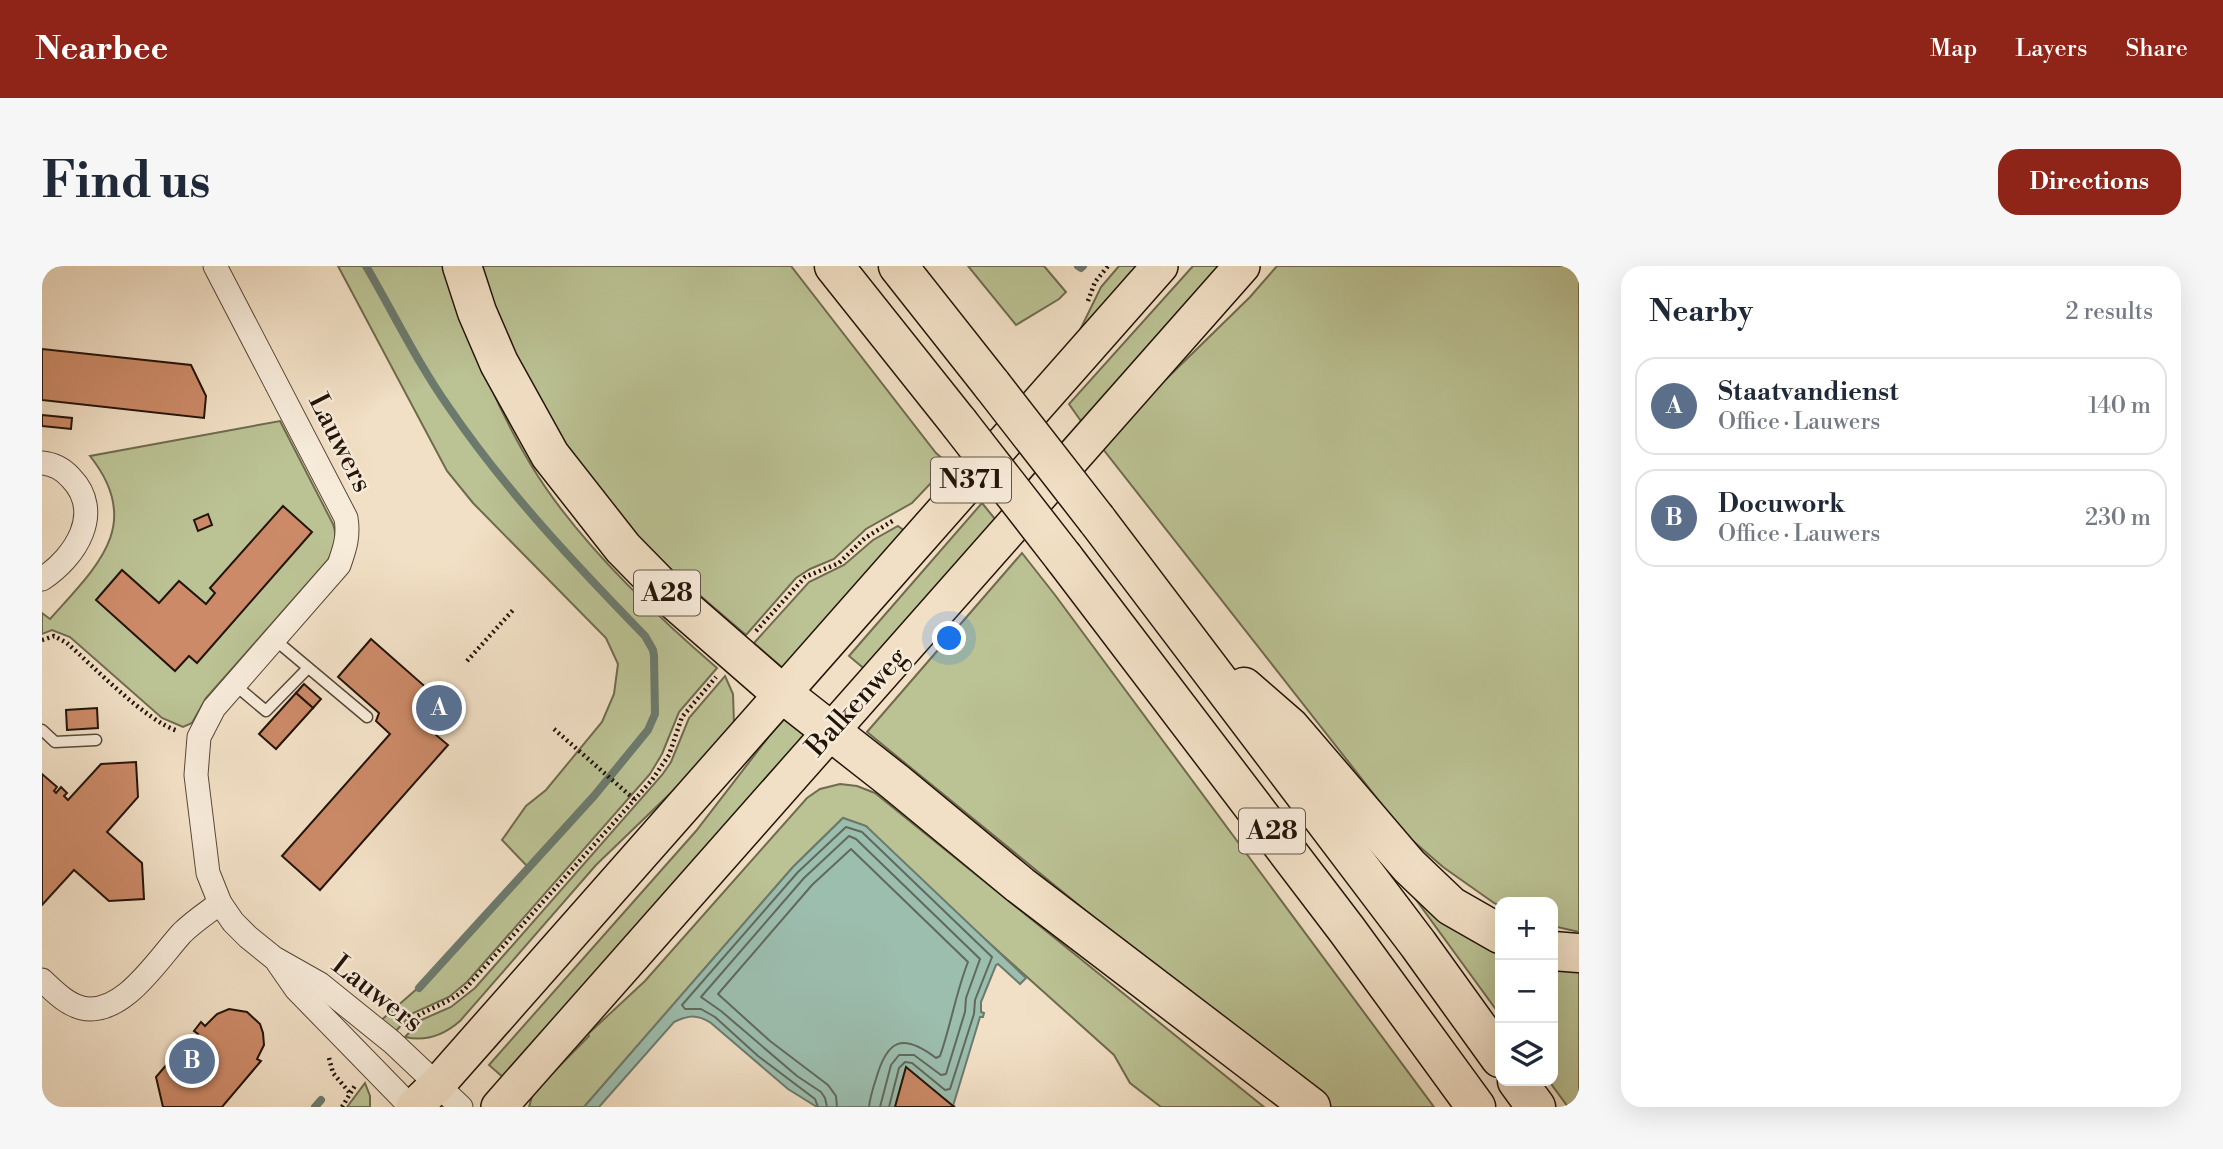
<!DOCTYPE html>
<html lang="en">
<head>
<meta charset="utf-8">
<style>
  body { margin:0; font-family:"Libre Bodoni",serif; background:#f6f6f7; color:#1f2937 }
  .controls { position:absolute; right:21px; bottom:21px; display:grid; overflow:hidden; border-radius:14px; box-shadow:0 7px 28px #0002 }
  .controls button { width:63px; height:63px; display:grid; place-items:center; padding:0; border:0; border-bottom:2px solid #e0e1e3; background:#fff; color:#1f2937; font:35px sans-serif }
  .you { position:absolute; left:908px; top:373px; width:24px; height:24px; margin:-18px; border:5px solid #fff; border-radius:50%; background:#1a73e8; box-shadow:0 0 0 10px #1a73e833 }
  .badge { display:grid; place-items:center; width:46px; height:46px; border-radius:50%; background:#8f2418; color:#fff; font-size:23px; font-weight:700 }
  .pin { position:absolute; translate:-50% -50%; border:4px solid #fff; box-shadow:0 2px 7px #0006 }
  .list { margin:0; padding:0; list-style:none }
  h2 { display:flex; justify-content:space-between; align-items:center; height:91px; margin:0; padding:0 28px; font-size:30px }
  h2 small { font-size:23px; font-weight:400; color:#747a83 }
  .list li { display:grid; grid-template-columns:46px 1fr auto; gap:21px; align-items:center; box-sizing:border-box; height:98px; margin:0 14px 14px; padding:0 14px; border:2px solid #e0e1e3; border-radius:21px }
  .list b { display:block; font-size:26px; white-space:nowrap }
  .list p { margin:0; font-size:23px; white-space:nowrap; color:#747a83 }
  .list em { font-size:23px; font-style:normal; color:#747a83 }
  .icon { flex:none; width:38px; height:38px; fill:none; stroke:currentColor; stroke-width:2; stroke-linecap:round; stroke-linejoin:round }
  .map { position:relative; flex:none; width:1537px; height:841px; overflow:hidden; border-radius:21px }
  header { display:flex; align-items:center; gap:42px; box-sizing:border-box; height:98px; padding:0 35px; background:#8f2418; color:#fff }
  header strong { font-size:33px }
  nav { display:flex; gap:38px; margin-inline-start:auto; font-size:24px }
  .intro { display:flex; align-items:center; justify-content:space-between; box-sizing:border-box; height:168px; padding:0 42px }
  h1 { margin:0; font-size:49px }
  .button { padding:18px 32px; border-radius:21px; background:#8f2418; color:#fff; font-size:24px; font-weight:700 }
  main { display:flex; gap:42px; padding:0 42px }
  aside { flex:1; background:#fff; border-radius:21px; box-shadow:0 7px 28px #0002 }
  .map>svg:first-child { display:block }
</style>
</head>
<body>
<header>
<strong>Nearbee</strong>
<nav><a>Map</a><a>Layers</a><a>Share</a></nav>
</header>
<div class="intro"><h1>Find us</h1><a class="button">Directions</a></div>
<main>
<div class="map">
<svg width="1537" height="841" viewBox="0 0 1537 841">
  <rect width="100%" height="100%" fill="#f2e0c6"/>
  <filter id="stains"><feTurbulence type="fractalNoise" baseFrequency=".00286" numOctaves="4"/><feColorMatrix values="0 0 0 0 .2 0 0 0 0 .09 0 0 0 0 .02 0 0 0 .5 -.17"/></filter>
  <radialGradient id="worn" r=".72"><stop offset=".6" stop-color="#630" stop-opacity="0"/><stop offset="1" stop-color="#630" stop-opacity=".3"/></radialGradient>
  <!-- green -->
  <g fill="#bbc294" stroke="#6f6b4e" stroke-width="2">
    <path d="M296,0h106l3,15c25,62 49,126 84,184 45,75 121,147 186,203l-38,44 -17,42 -12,20 -183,208 -18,15 -38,17 -15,17 -18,-8 41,-36 109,-120 -26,-27 24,-34 20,-16 56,-68 12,-28 4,-30 -12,-26 -133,-135 -26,-32z"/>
    <path d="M437,0h312l145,187 13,11 -37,39 -46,26 -32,30 -24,10 -14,9 -50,57c-28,-24 -57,-48 -84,-74 -65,-63 -126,-151 -161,-235 -8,-20 -15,-40 -22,-60z"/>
    <polygon points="926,0 1002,0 1024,26 1017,33 974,59"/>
    <polygon points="1077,0 1096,0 1037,66 1059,21"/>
    <polygon points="1151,0 1182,0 1041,158 1027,138"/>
    <polygon points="1235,0 1537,0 1537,666 1511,660 1511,636 1458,636 1458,640 1452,637 1401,601 1363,568 1061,183 1115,122 1208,31"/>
    <path d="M238,155l53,103c5,13 1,24 -5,36l-122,138 -14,25 -9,4 -21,-9 -92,-81 -18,-7 -10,4v-21l8,6c46,-52 95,-94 40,-163z"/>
    <polygon points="940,237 953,253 825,405 807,390"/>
    <polygon points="856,260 864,266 743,404 712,377 767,316 802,299 831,274"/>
    <polygon points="980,287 1013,329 1392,841 1284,841 825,466"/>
    <path d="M683,410l8,18 1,30 -54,60 -84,81 -136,156c-16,14 -34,21 -55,16l16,-17 30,-13 24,-19 187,-213 9,-13 18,-44z"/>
    <polygon points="745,447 768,467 463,813 447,799 654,565"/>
    <polygon points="798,518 815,520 833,527 1222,841 1119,841 1088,817 1072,789 897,632 824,560 801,552 751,601 542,841 487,841 491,827 547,770 546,768 603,715 765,532 778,523"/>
    <polygon points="1364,620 1458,680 1458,749"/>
    <polygon points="1511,697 1537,701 1537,841 1526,841 1507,815 1511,815"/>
    <polygon points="323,817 328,830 328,841 305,841"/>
  </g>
  <!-- water -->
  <path fill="#9cbeaf" stroke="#6c7a6d" stroke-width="2" d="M801,552l23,8 160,152 -6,6 -22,-20 -2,1 -15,37v10l3,1 -1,4h-3l-27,89 -47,-38 -11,39h-78l-29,-18 -77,-66c-14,-9 -22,-8 -37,-1l-75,85h-15l209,-240z"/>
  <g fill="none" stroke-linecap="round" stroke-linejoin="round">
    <!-- shore -->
    <g stroke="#60695c" stroke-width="2">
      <polyline points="776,841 773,833 716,790 673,751 659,743 643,743 640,739 756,606 804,561 820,566 950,691 933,734 932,748 908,823 903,824 870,797 863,796 857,802 847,841"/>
      <polyline points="785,841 783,832 779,826 755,810 679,745 659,731 762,612 807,570 814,573 938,693 924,732 923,746 904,808 899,809 872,789 857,789 849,799 838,841"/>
      <path d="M795,841l-1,-11 -8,-11 -58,-44 -52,-47 94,-109 39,-36 117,113c-12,30 -17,63 -28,94l-4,2c-34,-26 -49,-18 -60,21 -3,9 -6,18 -7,28"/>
    </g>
    <!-- stream -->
    <g stroke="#6c7a6d" stroke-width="8">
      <path d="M324,0c28,48 52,98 84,143 57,83 125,155 195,227l8,14 1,6 1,58 -7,16 -54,66 -175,192"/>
      <polyline points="1036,0 1039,2 1041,0"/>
      <polyline points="273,841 279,834"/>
    </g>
  </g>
  <!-- building -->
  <g fill="#cc8a68" stroke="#231409" stroke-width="2">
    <polygon points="0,83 149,99 164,130 162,152 0,134"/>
    <polygon points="0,149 30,152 29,163 0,160"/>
    <polygon points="241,240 270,266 155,397 147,390 133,405 54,334 80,304 117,337 137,315 164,338 173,327 168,322"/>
    <polygon points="166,248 170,259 156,265 152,254"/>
    <polygon points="329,373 413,447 394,469 406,479 278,624 240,590 348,468 334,455 337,447 296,411"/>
    <polygon points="262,418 279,433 271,442 254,427"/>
    <polygon points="254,427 271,442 234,483 217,468"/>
    <polygon points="55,442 56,462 25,464 24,444"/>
    <polygon points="94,496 96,531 65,566 100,597 102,633 67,635 32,604 0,639 0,508 15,521 12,525 14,527 19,521 25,527 22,530 26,534 59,498"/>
    <polygon points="187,743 205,746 218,758 221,767 222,779 215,793 219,795 180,841 121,841 114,811 148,771 150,775 156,768 152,765 159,756 163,760 175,748"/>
    <polygon points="864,801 911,840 913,841 853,841"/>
  </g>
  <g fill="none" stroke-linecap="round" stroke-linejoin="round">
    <!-- service casing -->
    <g stroke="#574738" stroke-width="13">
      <g id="service">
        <polyline points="232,373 325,451"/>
        <polyline points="193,419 224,445 266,402"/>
        <polyline points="0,464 13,476 54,474"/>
      </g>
    </g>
    <!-- minor casing -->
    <g stroke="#574738" stroke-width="25">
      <g id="minor">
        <path d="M173,0l131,252c3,18 -1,30 -7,47l-125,143 -15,29 -3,38 12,98 12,30 13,19 15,15 26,21 46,26 72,58 69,65"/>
        <path d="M0,197c12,1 21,6 29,15 33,34 5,79 -29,101"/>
        <polyline points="236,697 254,723 369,841"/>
        <path d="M0,714c12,11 24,24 40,28 41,9 76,-49 100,-75 11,-11 26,-21 38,-30"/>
      </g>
    </g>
    <!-- primary casing -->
    <g stroke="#231409" stroke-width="38">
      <g id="primary">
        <polyline points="372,841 396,818 1118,0"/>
        <polyline points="457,841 1200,0"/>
      </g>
    </g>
    <!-- motorway casing -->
    <g stroke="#231409" stroke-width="41">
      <g id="motorway">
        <polyline points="420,0 435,46 457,97 508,189 581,282 630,332 731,420 852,515 978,619 1269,841"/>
        <polyline points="792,0 917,157"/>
        <polyline points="856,0 950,119"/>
        <polyline points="1055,254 1376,678 1458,792"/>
        <polyline points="1022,292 1305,664 1434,841"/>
        <polyline points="1202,421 1248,461 1367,600 1409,640 1458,668"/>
        <polyline points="1511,685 1537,687"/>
        <polyline points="1475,815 1494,841"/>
      </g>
    </g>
    <!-- path -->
    <g stroke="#231409" stroke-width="4.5" stroke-dasharray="2 3.5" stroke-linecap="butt">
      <polyline points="1046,35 1053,16 1066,0"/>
      <polyline points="714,365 763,311 797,297 823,272 852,254"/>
      <path d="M0,374l12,-4 13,7c27,24 79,78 111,88"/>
      <polyline points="425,395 472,343"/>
      <polyline points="512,463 592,533"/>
      <path d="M363,760c16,-17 41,-20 59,-36l188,-210 17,-25 13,-38 34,-40"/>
      <polyline points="287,792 291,807 307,826"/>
      <polyline points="300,841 314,818"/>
    </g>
    <!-- service -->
    <use href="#service" stroke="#f7ebda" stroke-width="10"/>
    <!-- minor -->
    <use href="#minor" stroke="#f7ebda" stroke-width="23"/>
    <!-- primary -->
    <use href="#primary" stroke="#f2e0c6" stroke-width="35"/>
    <!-- motorway -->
    <use href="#motorway" stroke="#f2e0c6" stroke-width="38"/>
    <!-- motorway-bridge casing -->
    <g stroke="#231409" stroke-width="41" stroke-linecap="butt">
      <g id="motorway-bridge">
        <polyline points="950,119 1055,254"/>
        <polyline points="917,157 1022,292"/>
      </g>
    </g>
    <!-- motorway-bridge -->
    <use href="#motorway-bridge" stroke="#f2e0c6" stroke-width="38"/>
  </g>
  <g text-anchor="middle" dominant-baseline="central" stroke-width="5" stroke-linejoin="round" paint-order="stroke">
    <!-- shield labels -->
    <g fill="#f7ebda" stroke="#635448" stroke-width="2">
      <rect x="889" y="191.5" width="80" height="45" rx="5"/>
      <rect x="592" y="304.5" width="66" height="45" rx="5"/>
      <rect x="1197" y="542.5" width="66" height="45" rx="5"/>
    </g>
    <g font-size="26" font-weight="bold" fill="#231409">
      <text x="929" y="214">N371</text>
      <text x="625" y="327">A28</text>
      <text x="1230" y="565">A28</text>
    </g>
    <!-- street labels -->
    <g font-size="28" fill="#231409" stroke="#f7ebda">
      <text transform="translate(298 177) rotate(63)">Lauwers</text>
      <text transform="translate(815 436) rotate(-48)">Balkenweg</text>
      <text transform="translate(335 728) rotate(38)">Lauwers</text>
    </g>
  </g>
  <rect width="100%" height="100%" filter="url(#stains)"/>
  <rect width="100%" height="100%" fill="url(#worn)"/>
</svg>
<div class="controls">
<button>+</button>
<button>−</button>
<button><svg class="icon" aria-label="layers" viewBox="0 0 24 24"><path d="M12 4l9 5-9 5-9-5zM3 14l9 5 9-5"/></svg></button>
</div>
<div class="you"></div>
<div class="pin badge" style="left:397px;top:442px;background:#5c6f8a">A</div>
<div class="pin badge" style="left:150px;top:795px;background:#5c6f8a">B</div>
</div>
<aside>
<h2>Nearby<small>2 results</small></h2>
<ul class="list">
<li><span class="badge" style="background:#5c6f8a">A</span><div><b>Staatvandienst</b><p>Office · Lauwers</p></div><em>140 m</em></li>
<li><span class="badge" style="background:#5c6f8a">B</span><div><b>Docuwork</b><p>Office · Lauwers</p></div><em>230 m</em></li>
</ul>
</aside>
</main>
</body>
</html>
